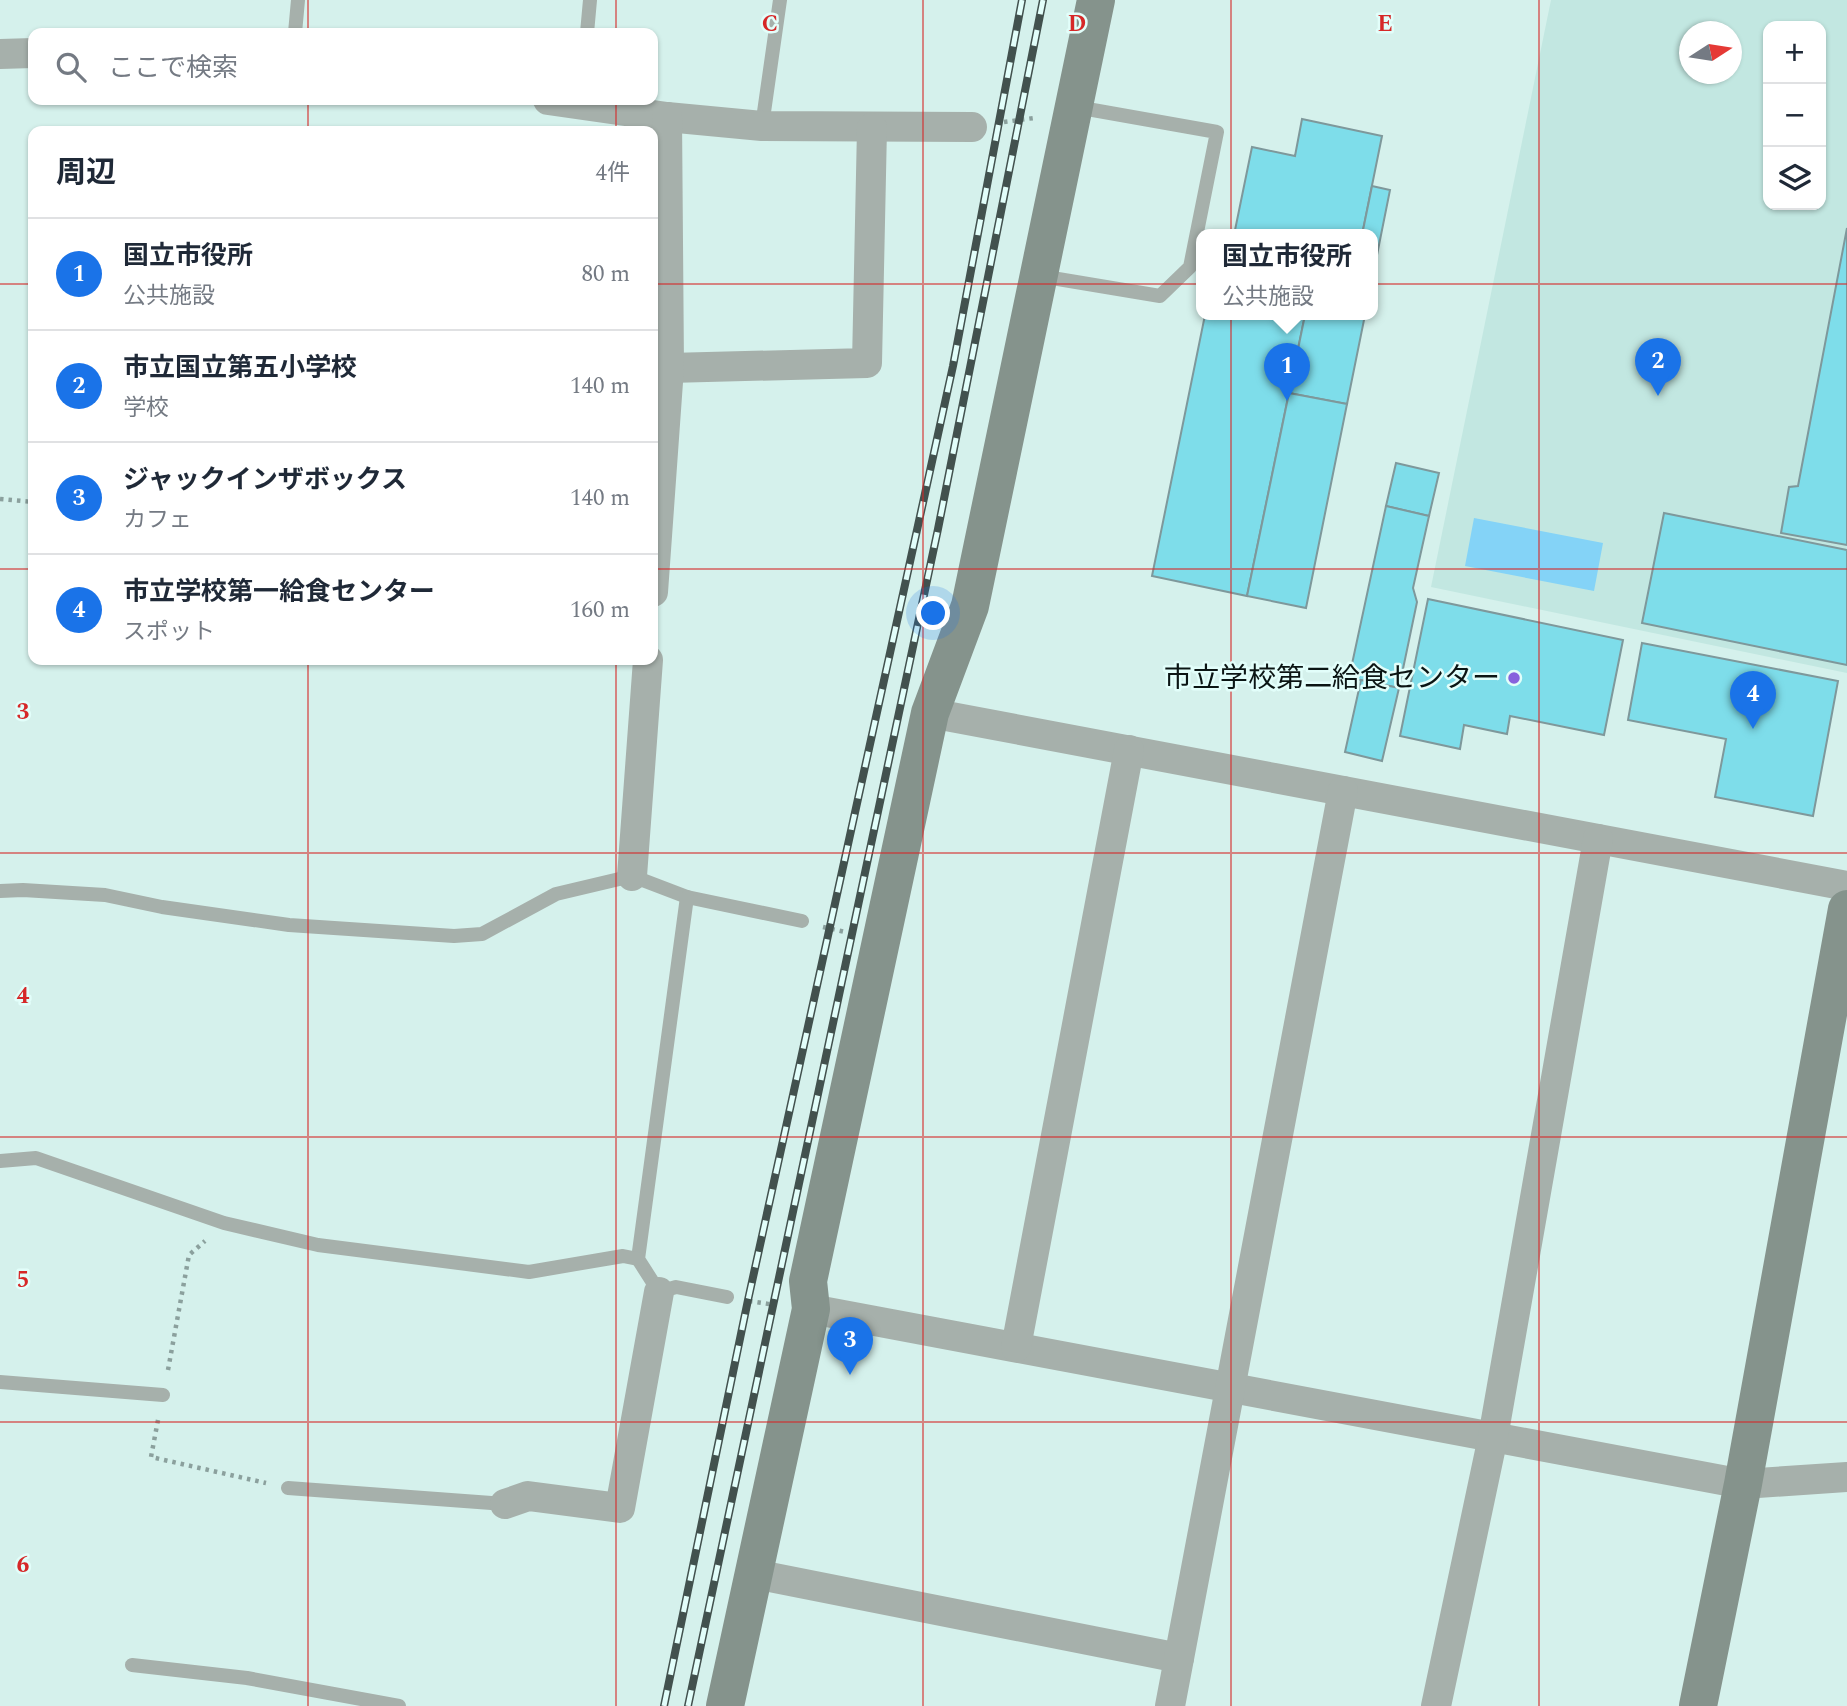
<!DOCTYPE html>
<html lang="ja">
<head>
<meta charset="utf-8">
<style>
  body { margin:0; font-family:Spectral,"Noto Sans JP",serif; background:#f2f2f3; color:#1f2937 }
  .controls { position:absolute; right:21px; top:21px; display:grid; overflow:hidden; border-radius:14px; box-shadow:0 2px 5px #0004 }
  .controls button { width:63px; height:63px; display:grid; place-items:center; padding:0; border:0; border-bottom:2px solid #e0e1e3; background:#fff; color:#1f2937; font:35px sans-serif }
  .compass { position:absolute; left:1679px; top:21px; width:63px; height:63px; border-radius:50%; background:#fff; box-shadow:0 2px 5px #0004; rotate:78deg }
  .you { position:absolute; left:934px; top:614px; width:24px; height:24px; margin:-18px; border:5px solid #fff; border-radius:50%; background:#1a73e8; box-shadow:0 0 0 10px #1a73e833 }
  .badge { display:grid; place-items:center; width:46px; height:46px; border-radius:50%; background:#1a73e8; color:#fff; font-size:23px; font-weight:700 }
  .pin { position:absolute; translate:-50% -58px; filter:drop-shadow(0 2px 4px #0008) }
  .pin::after { content:''; position:absolute; top:37px; width:24px; height:21px; background:inherit; clip-path:polygon(0 0,100% 0,50% 100%) }
  .popup { position:absolute; left:1196px; top:229px; width:182px; height:91px; box-sizing:border-box; display:grid; place-content:center; border-radius:14px; background:#fff; filter:drop-shadow(0 2px 5px #0005); font-size:23px; white-space:nowrap; color:#747a83 }
  .popup b { font-size:26px; color:#1f2937 }
  .popup::after { content:''; position:absolute; left:50%; top:100%; margin-left:-14px; border:14px solid transparent; border-top-color:#fff }
  .list { margin:0; padding:0; list-style:none }
  h2 { display:flex; justify-content:space-between; align-items:center; height:91px; margin:0; padding:0 28px; font-size:30px }
  h2 small { font-size:23px; font-weight:400; color:#747a83 }
  .list li { display:grid; grid-template-columns:46px 1fr auto; gap:21px; align-items:center; box-sizing:border-box; height:112px; padding:0 28px; border-top:2px solid #e0e1e3 }
  .list b { display:block; font-size:26px; white-space:nowrap }
  .list p { margin:0; font-size:23px; white-space:nowrap; color:#747a83 }
  .list em { font-size:23px; font-style:normal; color:#747a83 }
  .icon { flex:none; width:38px; height:38px; fill:none; stroke:currentColor; stroke-width:2; stroke-linecap:round; stroke-linejoin:round }
  .map { position:relative; flex:none; width:1847px; height:1706px; overflow:hidden }
  .search { position:absolute; background:#fff; box-shadow:0 2px 5px #0004; left:28px; top:28px; width:630px; height:77px; display:flex; align-items:center; gap:18px; box-sizing:border-box; padding:0 24px; border-radius:14px; color:#747a83; font-size:26px }
  .panel { position:absolute; background:#fff; box-shadow:0 2px 5px #0004; left:28px; top:126px; width:630px; height:539px; border-radius:14px }
  .map>svg:first-child { display:block }
</style>
</head>
<body>
<div class="map">
<svg width="1847" height="1706" viewBox="0 0 1847 1706">
  <rect width="100%" height="100%" fill="#d5f1ec"/>
  <!-- built -->
  <path fill="#c2e7e1" fill-rule="evenodd" d="M1551,0h296v673l-416,-86zM1768,26h53v179h-53zM1689,32h42v42h-42z"/>
  <!-- water -->
  <polygon fill="#84d3f7" points="1474,518 1603,543 1594,591 1465,566"/>
  <!-- building -->
  <g fill="#7eddea" stroke="#7e989b" stroke-width="2">
    <polygon points="1302,119 1382,136 1362,235 1234,235 1252,147 1295,156"/>
    <polygon points="1372,186 1390,190 1373,275 1373,235 1362,235"/>
    <polygon points="1847,228 1847,545 1781,533 1789,487 1798,486"/>
    <polygon points="1205,315 1305,315 1247,596 1152,576"/>
    <polygon points="1305,315 1365,315 1347,404 1289,393"/>
    <polygon points="1289,393 1347,404 1306,608 1247,596"/>
    <polygon points="1396,463 1439,473 1429,516 1386,506"/>
    <polygon points="1386,506 1429,516 1413,588 1417,602 1399,688 1349,678"/>
    <polygon points="1664,513 1847,550 1847,665 1642,623"/>
    <polygon points="1428,599 1623,640 1604,735 1510,716 1507,734 1464,725 1460,749 1400,736"/>
    <polygon points="1642,643 1838,681 1813,816 1715,797 1726,739 1628,720"/>
    <polygon points="1361,680 1399,688 1382,761 1345,752"/>
  </g>
  <g fill="none" stroke-linecap="round" stroke-linejoin="round">
    <!-- path -->
    <g stroke="#8ba09d" stroke-width="4.5" stroke-dasharray="3.5 5" stroke-linecap="butt">
      <polyline points="1004,122 1034,118"/>
      <polyline points="0,499 33,502"/>
      <polyline points="823,927 845,932"/>
      <polyline points="749,1301 775,1305"/>
      <polyline points="168,1370 189,1255 205,1241"/>
      <polyline points="158,1420 151,1457 266,1483"/>
    </g>
    <!-- lane -->
    <g stroke="#a6b0ab" stroke-width="14">
      <polyline points="295,33 298,0"/>
      <polyline points="587,33 590,0"/>
      <polyline points="762,126 780,0"/>
      <polyline points="1040,276 1160,296 1190,267 1217,132 1076,107"/>
      <polyline points="0,891 23,890 105,895 162,907 289,925 454,936 482,934 556,894 632,876 687,897 802,921"/>
      <polyline points="687,897 638,1259 659,1292 676,1287 727,1297"/>
      <polyline points="0,1161 36,1158 224,1223 318,1245 529,1272 623,1256 638,1259"/>
      <polyline points="0,1382 163,1395"/>
      <polyline points="288,1488 505,1504"/>
      <polyline points="132,1665 247,1678 399,1706"/>
    </g>
    <!-- street -->
    <g stroke="#a6b0ab" stroke-width="30">
      <polyline points="0,54 33,53"/>
      <polyline points="548,100 667,117 762,126 972,127"/>
      <polyline points="669,368 867,363 872,128"/>
      <polyline points="653,592 669,368 667,117"/>
      <polyline points="930,713 1847,886"/>
      <polyline points="632,876 648,660"/>
      <polyline points="811,1309 1743,1484 1847,1477"/>
      <polyline points="1016,1347 1129,750"/>
      <polyline points="505,1504 528,1496 620,1508 659,1292"/>
      <polyline points="754,1574 1179,1658"/>
      <polyline points="1170,1706 1343,791"/>
      <polyline points="1436,1706 1493,1437 1598,839"/>
    </g>
    <!-- secondary -->
    <g stroke="#85938c" stroke-width="38">
      <polyline points="725,1706 811,1309 808,1281 930,713 970,606 1096,0"/>
      <polyline points="1698,1706 1743,1484 1847,909"/>
    </g>
    <!-- rail casing -->
    <g stroke="#42514e" stroke-width="8">
      <g id="rail">
        <polyline points="664,1706 748,1300 953,366 1022,0"/>
        <polyline points="688,1706 938,529 1043,0"/>
      </g>
    </g>
    <!-- rail -->
    <use href="#rail" stroke="#e2fefa" stroke-width="5" stroke-dasharray="16" stroke-linecap="butt"/>
  </g>
  <!-- grid -->
  <path fill="none" stroke="#d62828" stroke-width="2" stroke-opacity="0.55" d="M308,0v33M616,0v33M923,0v1706M1231,0v1706M1539,0v1706M308,100v31M616,100v31M0,284h33M653,284h1194M0,569h33M653,569h1194M308,660v1046M616,660v1046M0,853h1847M0,1137h1847M0,1422h1847"/>
  <!-- markers -->
  <circle fill="#8762dd" stroke="#e2fefa" stroke-width="2.5" cx="1514" cy="678" r="7"/>
  <g text-anchor="middle" dominant-baseline="central" stroke-width="5" stroke-linejoin="round" paint-order="stroke">
    <!-- poi labels -->
    <g font-size="28" fill="#0b1514" stroke="#e2fefa" text-anchor="end">
      <text x="1500" y="678">市立学校第二給食センター</text>
    </g>
  </g>
  <g font-size="23" text-anchor="middle" font-weight="bold" fill="#d62828" stroke="#e2fefa" stroke-width="5" stroke-linejoin="round" paint-order="stroke">
    <text x="770" y="31">C</text>
    <text x="1077" y="31">D</text>
    <text x="1385" y="31">E</text>
    <text x="23" y="719">3</text>
    <text x="23" y="1003">4</text>
    <text x="23" y="1287">5</text>
    <text x="23" y="1572">6</text>
  </g>
</svg>
<div class="controls">
<button>+</button>
<button>−</button>
<button><svg class="icon" aria-label="layers" viewBox="0 0 24 24"><path d="M12 4l9 5-9 5-9-5zM3 14l9 5 9-5"/></svg></button>
</div>
<svg class="compass" viewBox="-18 -18 36 36"><path d="M0-13l5 13h-10z" fill="#e53935"/><path d="M0 13l5-13h-10z" fill="#747a83"/></svg>
<div class="you"></div>
<div class="pin badge" style="left:1287px;top:401px">1</div>
<div class="popup"><b>国立市役所</b>公共施設</div>
<div class="pin badge" style="left:1658px;top:396px">2</div>
<div class="pin badge" style="left:850px;top:1375px">3</div>
<div class="pin badge" style="left:1753px;top:729px">4</div>
<div class="search"><svg class="icon" aria-label="search" viewBox="0 0 24 24"><circle cx="10" cy="10" r="6"/><path d="M15 15l6 6"/></svg>ここで検索</div>
<section class="panel">
<h2>周辺<small>4件</small></h2>
<ul class="list">
<li><span class="badge">1</span><div><b>国立市役所</b><p>公共施設</p></div><em>80 m</em></li>
<li><span class="badge">2</span><div><b>市立国立第五小学校</b><p>学校</p></div><em>140 m</em></li>
<li><span class="badge">3</span><div><b>ジャックインザボックス</b><p>カフェ</p></div><em>140 m</em></li>
<li><span class="badge">4</span><div><b>市立学校第一給食センター</b><p>スポット</p></div><em>160 m</em></li>
</ul>
</section>
</div>
</body>
</html>
